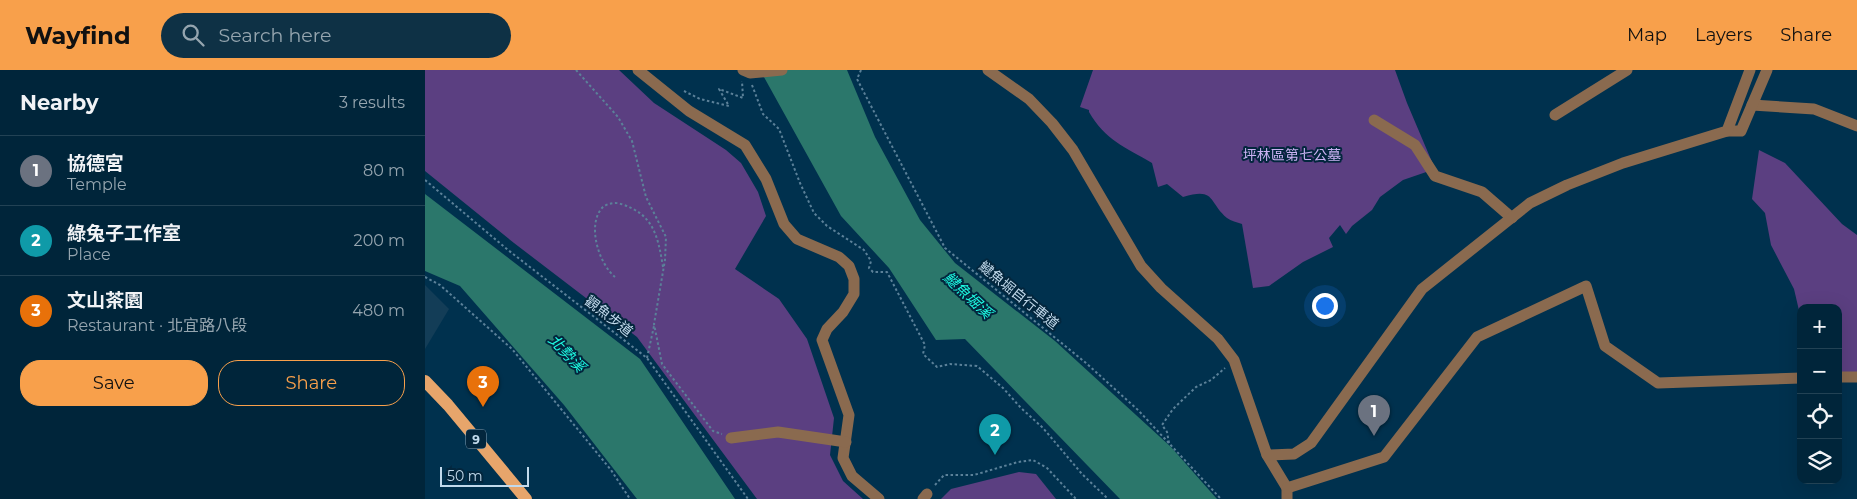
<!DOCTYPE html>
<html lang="en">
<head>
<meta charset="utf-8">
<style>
  body { margin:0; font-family:Montserrat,"Noto Sans TC",sans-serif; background:#0e3145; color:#f1f3f6 }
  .controls { position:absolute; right:15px; bottom:15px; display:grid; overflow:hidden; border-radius:10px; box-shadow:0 5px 20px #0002 }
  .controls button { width:45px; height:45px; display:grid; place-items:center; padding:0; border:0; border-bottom:1px solid #224254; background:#00253a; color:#f1f3f6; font:25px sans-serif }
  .scale { position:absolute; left:15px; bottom:12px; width:89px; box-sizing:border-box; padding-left:5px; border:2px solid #c2daec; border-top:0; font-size:14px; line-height:18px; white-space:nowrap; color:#c2daec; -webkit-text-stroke:4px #03263d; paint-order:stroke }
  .you { position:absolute; left:899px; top:235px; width:18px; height:18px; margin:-12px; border:4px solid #fff; border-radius:50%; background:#1a73e8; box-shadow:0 0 0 8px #1a73e833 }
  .badge { display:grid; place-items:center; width:32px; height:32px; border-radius:50%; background:#f8a04b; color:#fff; font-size:16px; font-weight:700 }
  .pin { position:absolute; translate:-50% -41px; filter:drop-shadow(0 1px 2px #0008) }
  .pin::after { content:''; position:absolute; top:26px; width:18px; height:15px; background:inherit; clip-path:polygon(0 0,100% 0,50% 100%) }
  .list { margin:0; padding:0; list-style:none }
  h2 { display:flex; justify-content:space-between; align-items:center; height:65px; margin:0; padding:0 20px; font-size:21px }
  h2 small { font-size:16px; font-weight:400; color:#95a5af }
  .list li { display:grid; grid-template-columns:32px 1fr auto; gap:15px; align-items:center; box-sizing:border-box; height:70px; padding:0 20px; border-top:1px solid #224254 }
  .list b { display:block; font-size:19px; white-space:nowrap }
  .list p { margin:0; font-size:16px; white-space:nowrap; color:#95a5af }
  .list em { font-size:16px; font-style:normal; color:#95a5af }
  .actions { display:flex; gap:10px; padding:15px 20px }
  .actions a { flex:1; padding:11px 0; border:1px solid #f8a04b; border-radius:20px; text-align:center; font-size:18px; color:#f8a04b }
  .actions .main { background:#f8a04b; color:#111 }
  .icon { flex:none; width:28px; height:28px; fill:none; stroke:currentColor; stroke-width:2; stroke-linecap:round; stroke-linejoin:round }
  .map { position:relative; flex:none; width:1432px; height:429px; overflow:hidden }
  header { display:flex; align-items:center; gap:30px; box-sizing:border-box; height:70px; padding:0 25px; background:#f8a04b; color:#111 }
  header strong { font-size:24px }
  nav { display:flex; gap:28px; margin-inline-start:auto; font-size:18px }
  .search { width:350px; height:45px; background:#0e3145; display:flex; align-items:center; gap:12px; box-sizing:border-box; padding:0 18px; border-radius:28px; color:#95a5af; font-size:19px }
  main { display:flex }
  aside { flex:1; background:#00253a }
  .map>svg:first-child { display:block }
</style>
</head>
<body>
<header>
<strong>Wayfind</strong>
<div class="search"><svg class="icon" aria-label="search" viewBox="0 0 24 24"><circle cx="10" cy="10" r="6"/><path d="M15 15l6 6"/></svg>Search here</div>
<nav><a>Map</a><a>Layers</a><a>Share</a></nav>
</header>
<main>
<aside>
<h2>Nearby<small>3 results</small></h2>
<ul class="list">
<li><span class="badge" style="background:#6b7280">1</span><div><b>協德宮</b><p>Temple</p></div><em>80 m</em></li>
<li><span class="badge" style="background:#0f9aa8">2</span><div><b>綠兔子工作室</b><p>Place</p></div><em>200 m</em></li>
<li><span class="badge" style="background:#e8710a">3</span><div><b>文山茶園</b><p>Restaurant · 北宜路八段</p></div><em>480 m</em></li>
</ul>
<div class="actions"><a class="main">Save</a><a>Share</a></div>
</aside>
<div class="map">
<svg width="1432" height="429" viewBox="0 0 1432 429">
  <rect width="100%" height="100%" fill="#00314e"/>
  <!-- built -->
  <polygon fill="#133d57" points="0,215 24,239 0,279"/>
  <!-- green -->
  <g fill="#5b3f81">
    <polygon points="0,0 194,0 229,33 301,80 316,93 333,122 341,146 310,199 354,229 382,269 409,348 405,385 418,411 438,429 332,429 212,267 89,173 0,101"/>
    <path d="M668,0h302l12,33 28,66 -32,11 -23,17 -8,13 -20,16 -6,8 -6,-9 -11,13 4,9 -30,15 -34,24 -16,2 -11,-64c-5,-2 -11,-3 -15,-6 -19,-16 -11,-31 -44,-21l-16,-13 -9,3 -6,-24c-27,-16 -47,-23 -63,-51v-2l-9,-3z"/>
    <polygon points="1334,80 1360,93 1417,154 1432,165 1432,305 1413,304 1413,238 1376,238 1376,249 1369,219 1346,175 1340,143 1327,129"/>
    <polygon points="594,402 611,404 631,429 516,429 526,419"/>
  </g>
  <!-- water -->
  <g fill="#2b776b">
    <polygon points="335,0 422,0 450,67 495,150 530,193 630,271 746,377 792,429 695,429 540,269 511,270 464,198 416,146"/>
    <polygon points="0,124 215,289 310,429 212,429 139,335 35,216 0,201"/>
  </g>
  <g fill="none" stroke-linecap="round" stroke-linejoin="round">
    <!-- path -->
    <g stroke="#5b8199" stroke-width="2" stroke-dasharray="2.5 2.5" stroke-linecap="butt">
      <polyline points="151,0 193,47 207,71 221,127 241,167 240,190 229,254 237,294 288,361 297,364"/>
      <polyline points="436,0 432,9 520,178 661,293 713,340 796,429"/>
      <polyline points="327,15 338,44 354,59 375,113 389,143 402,156 439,180 446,191 444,198 448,202 462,202 500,275 498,284 512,297 525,294 552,296 578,318 596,338 618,358 657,404 683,429"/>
      <polyline points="259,21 275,29 304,36 294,19 318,28 317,11"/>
      <polyline points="0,110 83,180 222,288 323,429"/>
      <polyline points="0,207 15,215 87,279 186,400 205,429"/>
      <path d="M190,207c-16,-13 -29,-53 -12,-70 5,-4 13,-5 18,-3 33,10 37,33 42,63"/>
      <polyline points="222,288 229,256"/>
      <polyline points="744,373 742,362 737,355 748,339 771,317 786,310 800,298"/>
      <polyline points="510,415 519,405 549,405 593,392 608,390 622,398 651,429"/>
    </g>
    <!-- minor -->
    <g stroke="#8a6a4f" stroke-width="11">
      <polyline points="213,0 264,41 320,75 341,109 359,154 372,169 414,187 424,196 429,209 429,224 418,242 402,259 397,270 424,345 418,388 427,406 454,429"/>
      <polyline points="318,0 325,3 357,0"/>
      <polyline points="563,0 604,29 627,53 648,80 716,196 736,218 793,269 809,290 842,385 862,418 862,429"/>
      <polyline points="1327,35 1389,39 1432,56"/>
      <polyline points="1130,45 1202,0"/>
      <polyline points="949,50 990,75 1010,106 1057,122 1087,148"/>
      <polyline points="1302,61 1316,61 1342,0"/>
      <polyline points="1413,307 1432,307"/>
      <polyline points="306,368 353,362 421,372"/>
      <polyline points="842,385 869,384 886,373 997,219 1105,133 1142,115 1198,93 1302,61 1325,0"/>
      <polyline points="862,418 959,387 1052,267 1161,216 1180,276 1233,313 1376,308"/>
      <polyline points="498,429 502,424"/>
    </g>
    <!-- major -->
    <polyline stroke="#e7a56b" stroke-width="12" points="0,311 23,335 101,429"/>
  </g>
  <g text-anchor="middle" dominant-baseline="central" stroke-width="4" stroke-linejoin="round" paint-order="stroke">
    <!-- shield labels -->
    <rect fill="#03263d" stroke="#89a4b8" stroke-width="1" x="41" y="359.5" width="20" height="19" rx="4"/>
    <g font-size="12" font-weight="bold" fill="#c2daec">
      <text x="51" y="369">9</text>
    </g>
    <!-- park labels -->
    <g font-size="14" fill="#cbb2f3" stroke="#03263d">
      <text x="867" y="85">坪林區第七公墓</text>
    </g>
    <!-- street labels -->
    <g font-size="14" fill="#c2daec" stroke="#03263d">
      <text transform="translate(594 225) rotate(39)">𩻸魚堀自行車道</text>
      <text transform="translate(184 246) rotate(38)">觀魚步道</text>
    </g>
    <!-- water labels -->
    <g font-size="15" font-style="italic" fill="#1efce3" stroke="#03263d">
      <text transform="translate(543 225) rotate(43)">𩻸魚堀溪</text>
      <text transform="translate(142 283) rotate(46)">北勢溪</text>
    </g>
  </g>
</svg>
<div class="controls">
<button>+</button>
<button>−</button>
<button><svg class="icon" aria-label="locate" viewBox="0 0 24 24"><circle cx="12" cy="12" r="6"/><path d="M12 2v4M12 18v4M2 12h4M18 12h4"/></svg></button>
<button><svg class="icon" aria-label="layers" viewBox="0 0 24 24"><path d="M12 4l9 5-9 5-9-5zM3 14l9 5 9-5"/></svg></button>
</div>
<div class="scale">50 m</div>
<div class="you"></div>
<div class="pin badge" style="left:949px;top:366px;background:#6b7280">1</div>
<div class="pin badge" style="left:570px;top:385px;background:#0f9aa8">2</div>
<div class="pin badge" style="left:58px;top:337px;background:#e8710a">3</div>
</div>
</main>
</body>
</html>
